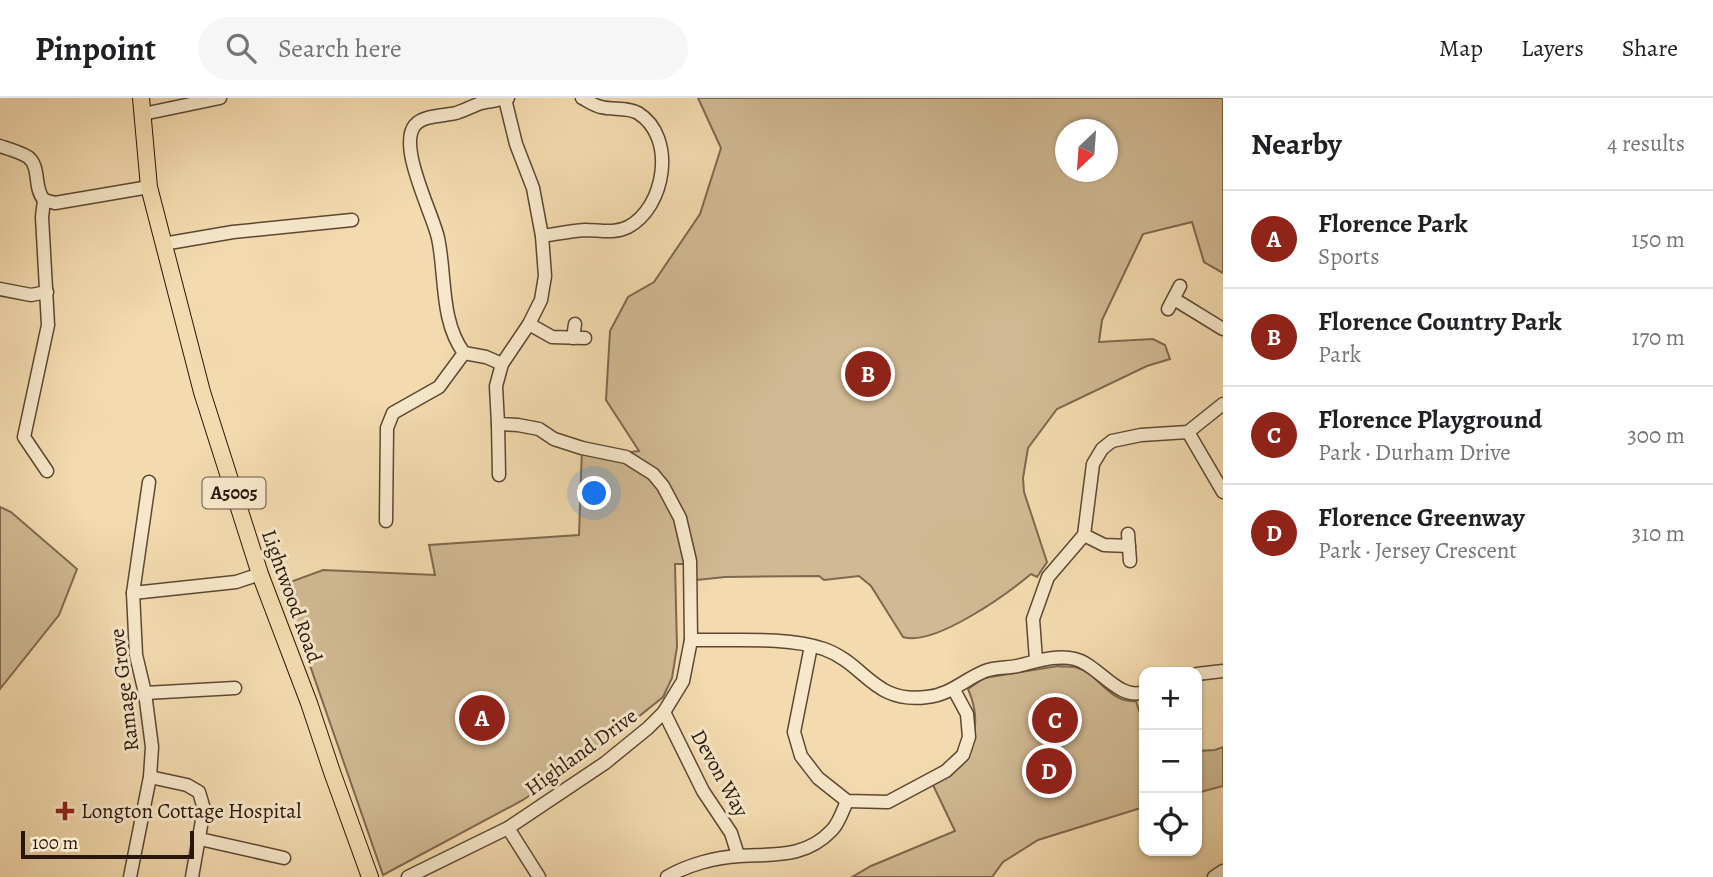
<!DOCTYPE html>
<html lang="en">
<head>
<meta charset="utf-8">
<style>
  body { margin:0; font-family:Alegreya,serif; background:#f6f6f6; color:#202124 }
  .controls { position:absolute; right:21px; bottom:21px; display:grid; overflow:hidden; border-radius:14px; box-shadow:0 2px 5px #0004 }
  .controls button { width:63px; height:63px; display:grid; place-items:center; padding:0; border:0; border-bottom:2px solid #e0e0e0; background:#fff; color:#202124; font:35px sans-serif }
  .compass { position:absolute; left:1055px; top:21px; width:63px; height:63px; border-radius:50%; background:#fff; box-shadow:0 2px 5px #0004; rotate:205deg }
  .scale { position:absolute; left:21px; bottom:18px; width:173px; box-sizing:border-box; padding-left:7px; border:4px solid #2b1609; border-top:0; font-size:19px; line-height:24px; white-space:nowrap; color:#2b1609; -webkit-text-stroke:5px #f7e8cb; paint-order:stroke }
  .you { position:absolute; left:595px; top:396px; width:24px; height:24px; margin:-18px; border:5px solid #fff; border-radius:50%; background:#1a73e8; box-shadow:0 0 0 10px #1a73e833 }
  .badge { display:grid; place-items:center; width:46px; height:46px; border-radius:50%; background:#8f2418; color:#fff; font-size:23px; font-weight:700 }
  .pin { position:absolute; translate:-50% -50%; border:4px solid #fff; box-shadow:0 2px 7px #0006 }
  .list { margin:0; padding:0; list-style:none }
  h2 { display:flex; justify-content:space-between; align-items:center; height:91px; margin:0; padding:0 28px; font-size:30px }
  h2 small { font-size:23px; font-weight:400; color:#757577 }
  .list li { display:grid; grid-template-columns:46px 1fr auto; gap:21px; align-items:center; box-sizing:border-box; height:98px; padding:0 28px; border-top:2px solid #e0e0e0 }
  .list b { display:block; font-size:26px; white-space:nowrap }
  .list p { margin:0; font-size:23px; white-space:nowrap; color:#757577 }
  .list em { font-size:23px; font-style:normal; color:#757577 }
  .icon { flex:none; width:38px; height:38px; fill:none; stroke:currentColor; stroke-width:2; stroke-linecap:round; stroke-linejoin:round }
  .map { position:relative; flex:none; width:1223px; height:779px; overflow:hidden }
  header { display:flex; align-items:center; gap:42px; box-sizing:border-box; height:98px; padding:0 35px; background:#fff; border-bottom:2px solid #e0e0e0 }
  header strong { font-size:33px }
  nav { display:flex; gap:38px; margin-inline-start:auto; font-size:24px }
  .search { width:490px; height:63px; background:#f6f6f6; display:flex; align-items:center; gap:18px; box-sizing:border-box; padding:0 24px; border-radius:38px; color:#757577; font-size:26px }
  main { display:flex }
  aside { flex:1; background:#fff }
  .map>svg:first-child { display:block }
</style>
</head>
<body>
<header>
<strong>Pinpoint</strong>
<div class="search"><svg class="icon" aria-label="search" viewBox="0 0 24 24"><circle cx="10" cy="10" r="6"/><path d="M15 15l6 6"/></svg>Search here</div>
<nav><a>Map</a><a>Layers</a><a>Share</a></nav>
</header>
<main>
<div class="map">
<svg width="1223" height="779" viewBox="0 0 1223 779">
  <rect width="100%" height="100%" fill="#f3dbaf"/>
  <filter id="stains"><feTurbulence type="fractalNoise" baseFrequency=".00286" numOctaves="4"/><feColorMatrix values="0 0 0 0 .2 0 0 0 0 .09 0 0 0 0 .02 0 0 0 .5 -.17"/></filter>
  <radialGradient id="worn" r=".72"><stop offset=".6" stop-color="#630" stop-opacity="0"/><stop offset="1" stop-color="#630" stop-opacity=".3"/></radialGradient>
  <!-- green -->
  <g fill="#d1ba93" stroke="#7e684e" stroke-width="2" fill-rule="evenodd">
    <path d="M698,0h525v175l-19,-11 -12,-40 -49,12 -41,86 -3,22 54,-3 12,6 5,14 -23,7 -90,43 -29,39 -5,30 1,14 23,70 -10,15 -6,-3c-24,20 -97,73 -128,63l-32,-51 -12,-10 -35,4 -5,-4 -94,1 -28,3 -10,-16h-12l2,83 -5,31 -9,19 -66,53 -74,50 -140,75 -101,-290 41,-15 112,5 -6,-30 150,-10 3,-87 33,6 24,-3 -33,-51 4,-69 18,-34 26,-15 46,-68 21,-66zM1066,32h42v42h-42z"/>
    <polygon points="0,409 11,414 77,471 59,517 0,591"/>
    <path d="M1058,568c5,1 12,0 17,1 24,6 34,37 61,34l8,25v81l-106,33 -35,22 -11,15h-140l19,-11 84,-35 -22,-46c36,-23 53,-55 35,-96l16,-11z"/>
    <polygon points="1223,649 1223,688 1197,695 1197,653 1215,652"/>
  </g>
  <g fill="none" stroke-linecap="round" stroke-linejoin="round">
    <!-- minor casing -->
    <g stroke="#5d4732" stroke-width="15">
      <g id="minor">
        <polyline points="143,16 220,0"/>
        <path d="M0,48c9,3 20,6 28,11 13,10 5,31 16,43"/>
        <path d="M542,138c14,-2 29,-5 43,-6 15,0 29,4 43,-3 37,-19 49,-90 10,-114 -10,-6 -25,-3 -37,-6 -6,-1 -13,-6 -19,-9"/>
        <polyline points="163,146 233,134 352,122"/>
        <polyline points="0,191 31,197 47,194"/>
        <polyline points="1174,201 1223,231"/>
        <polyline points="1168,211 1180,188"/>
        <polyline points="529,226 552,239 585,240"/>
        <polyline points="573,240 575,226"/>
        <path d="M502,266l-16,-7 -22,-4c-24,-32 -18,-78 -26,-115 -5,-24 -41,-92 -23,-113 9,-10 29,-9 41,-12 9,-3 17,-7 25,-10 9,-2 18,-3 27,-5"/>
        <polyline points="498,326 499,377"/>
        <polyline points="1188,334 1223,394"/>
        <polyline points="47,373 24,339 48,227 42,119 44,102 55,105 149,89"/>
        <polyline points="386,423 387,330 393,315 439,289 464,255"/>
        <polyline points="1128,436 1130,463"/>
        <polyline points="1084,437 1104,447 1129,448"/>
        <polyline points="133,495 236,484 260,476"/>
        <path d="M691,542c41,1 95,-4 133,9 42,15 49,55 103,48 23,-2 38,-18 58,-26 10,-4 22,-3 32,-5 18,-4 39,-12 58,-7 24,6 43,42 69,33"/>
        <polyline points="811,548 794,634 801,658 818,680 847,703 888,704 946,673 963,657 969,639 967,616 954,592"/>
        <polyline points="1036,562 1033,521 1048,479 1084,437 1093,366 1102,351 1112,343 1141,337 1188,334 1223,306"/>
        <polyline points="1197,576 1223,573"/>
        <polyline points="145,595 235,590"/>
        <polyline points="664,614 703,693 731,735 738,757"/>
        <polyline points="150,679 187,687 199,694 204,711 192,779"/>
        <polyline points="508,730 539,779"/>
        <polyline points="200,741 284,760"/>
        <polyline points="130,779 150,679 152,649 145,595 136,557 133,495 149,384"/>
        <polyline points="408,779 508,730 605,665 648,630 664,614 683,583 691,542 690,463 680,420 663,388 653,376 626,359 582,350 554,341 539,331 518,327 498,326 496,288 502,266 529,226 541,202 545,178 542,138 533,90 516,46 505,1"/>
        <path d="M667,779c20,-12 49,-20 73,-21 34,-2 66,2 92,-26 7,-7 11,-20 15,-29"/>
        <polyline points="1214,779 1223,773"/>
      </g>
    </g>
    <!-- major casing -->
    <g stroke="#2b1609" stroke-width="18">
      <polyline id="major" points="141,0 149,89 202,294 260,476 309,605 332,674 370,779"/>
    </g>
    <!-- minor -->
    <use href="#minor" stroke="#f7e8cb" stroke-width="12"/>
    <!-- major -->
    <use href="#major" stroke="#f3dbaf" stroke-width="16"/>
  </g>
  <!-- markers -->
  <path fill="#8f2418" stroke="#f7e8cb" stroke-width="2.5" d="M61.5 702.5h7v7h7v7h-7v7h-7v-7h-7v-7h7z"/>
  <g text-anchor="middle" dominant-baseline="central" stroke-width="6" stroke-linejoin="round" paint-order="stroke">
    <!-- shield labels -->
    <rect fill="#f7e8cb" stroke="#685543" stroke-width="2" x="202.5" y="379.5" width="63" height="31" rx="5"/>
    <g font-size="19" font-weight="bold" fill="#2b1609">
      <text x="234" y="395">A5005</text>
    </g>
    <!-- street labels -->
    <g font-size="21" fill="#2b1609" stroke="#f7e8cb">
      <text transform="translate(292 498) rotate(70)">Lightwood Road</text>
      <text transform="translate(124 592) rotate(-97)">Ramage Grove</text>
      <text transform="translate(581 654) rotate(-36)">Highland Drive</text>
      <text transform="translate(720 675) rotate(61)">Devon Way</text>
    </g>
    <!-- poi labels -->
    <g font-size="21" fill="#2b1609" stroke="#f7e8cb" text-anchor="start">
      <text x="81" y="713">Longton Cottage Hospital</text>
    </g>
  </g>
  <rect width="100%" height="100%" filter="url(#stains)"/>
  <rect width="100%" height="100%" fill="url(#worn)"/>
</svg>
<div class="controls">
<button>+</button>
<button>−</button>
<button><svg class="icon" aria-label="locate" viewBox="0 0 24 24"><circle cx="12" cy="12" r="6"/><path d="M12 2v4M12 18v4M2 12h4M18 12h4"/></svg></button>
</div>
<svg class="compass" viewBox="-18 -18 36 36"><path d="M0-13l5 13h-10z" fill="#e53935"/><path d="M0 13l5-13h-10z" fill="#757577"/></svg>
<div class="scale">100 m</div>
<div class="you"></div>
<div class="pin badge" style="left:482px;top:620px">A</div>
<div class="pin badge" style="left:868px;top:276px">B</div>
<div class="pin badge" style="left:1055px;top:622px">C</div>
<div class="pin badge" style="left:1049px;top:673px">D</div>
</div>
<aside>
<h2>Nearby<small>4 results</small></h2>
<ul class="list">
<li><span class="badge">A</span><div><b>Florence Park</b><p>Sports</p></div><em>150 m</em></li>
<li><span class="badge">B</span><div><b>Florence Country Park</b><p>Park</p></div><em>170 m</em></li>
<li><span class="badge">C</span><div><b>Florence Playground</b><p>Park · Durham Drive</p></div><em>300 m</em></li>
<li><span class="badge">D</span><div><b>Florence Greenway</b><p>Park · Jersey Crescent</p></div><em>310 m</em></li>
</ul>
</aside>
</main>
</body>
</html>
